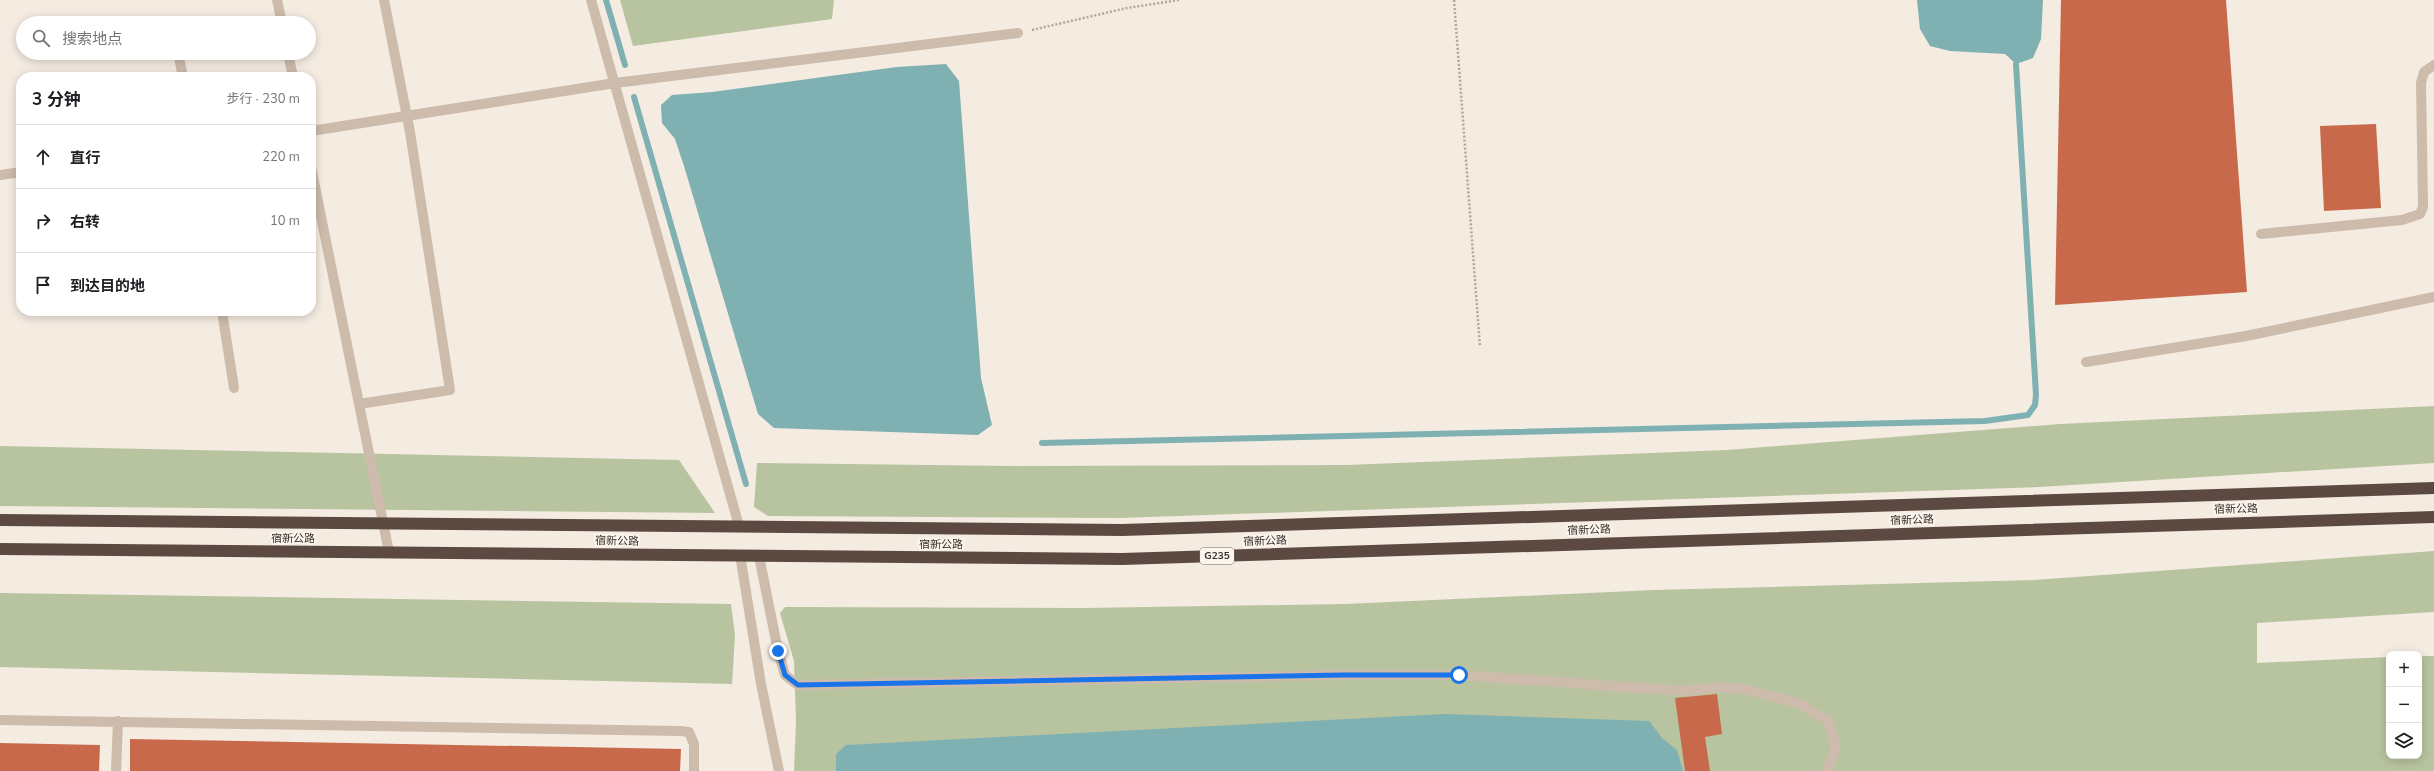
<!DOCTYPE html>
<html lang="zh">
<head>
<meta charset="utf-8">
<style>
  body { margin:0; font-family:"Nunito Sans","Noto Sans SC",sans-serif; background:#f6f6f6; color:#202124 }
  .controls { position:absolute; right:12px; bottom:12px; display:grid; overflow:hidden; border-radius:8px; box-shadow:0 2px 10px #0003 }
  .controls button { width:36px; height:36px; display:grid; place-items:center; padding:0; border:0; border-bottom:1px solid #e0e0e0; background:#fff; color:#202124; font:20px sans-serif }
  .stop { position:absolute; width:12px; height:12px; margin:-9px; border:3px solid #1a73e8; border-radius:50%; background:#fff }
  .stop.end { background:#1a73e8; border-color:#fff; box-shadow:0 1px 4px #0008 }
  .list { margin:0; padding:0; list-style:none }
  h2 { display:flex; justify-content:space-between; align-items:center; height:52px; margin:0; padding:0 16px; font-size:17px }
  h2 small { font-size:13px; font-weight:400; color:#757577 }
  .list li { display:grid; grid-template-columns:26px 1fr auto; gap:12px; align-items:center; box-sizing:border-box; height:64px; padding:0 16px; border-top:1px solid #e0e0e0 }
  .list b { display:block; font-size:15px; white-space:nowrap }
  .list em { font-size:13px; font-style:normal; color:#757577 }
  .icon { flex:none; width:22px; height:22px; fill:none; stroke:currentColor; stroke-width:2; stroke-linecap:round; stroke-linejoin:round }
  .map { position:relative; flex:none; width:2434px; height:771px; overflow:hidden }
  .search { position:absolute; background:#fff; box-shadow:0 2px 10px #0003; left:16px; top:16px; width:300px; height:44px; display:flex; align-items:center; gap:10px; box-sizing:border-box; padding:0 14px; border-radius:22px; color:#757577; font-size:15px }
  .panel { position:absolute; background:#fff; box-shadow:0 2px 10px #0003; left:16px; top:72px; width:300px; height:244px; border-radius:16px }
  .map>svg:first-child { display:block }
</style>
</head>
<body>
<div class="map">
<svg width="2434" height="771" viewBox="0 0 2434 771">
  <rect width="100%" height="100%" fill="#f4ebe1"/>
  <!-- green -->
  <g fill="#b8c4a0">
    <polygon points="620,0 834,0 832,19 633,46"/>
    <polygon points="2434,406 2434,463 2039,487 1119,518 768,516 754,507 757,463 1013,466 1346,465 1727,450 2060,424"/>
    <polygon points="0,446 679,460 715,513 0,506"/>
    <polygon points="2434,551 2434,612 2257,623 2257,663 2389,657 2389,756 2419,756 2419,656 2434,656 2434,771 794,771 796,721 794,661 780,613 785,607 1083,608 1345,604 1654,590 2034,580"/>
    <polygon points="0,593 731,604 735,635 732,684 0,667"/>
  </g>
  <!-- water -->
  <g fill="#7fb0b2">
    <polygon points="1917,0 2043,0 2041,39 2033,58 2016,64 2005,54 1950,51 1930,46 1920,29"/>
    <polygon points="946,64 959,81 981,378 992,425 978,435 774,428 758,414 684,166 675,139 662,123 661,105 672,95 712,92 897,67"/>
    <polygon points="1445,714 1649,721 1662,738 1677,750 1683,771 836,771 836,754 846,745"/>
  </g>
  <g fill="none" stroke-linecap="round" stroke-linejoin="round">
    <!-- stream -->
    <g stroke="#7fb0b2" stroke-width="6">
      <polyline points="606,0 625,65"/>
      <polyline points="634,97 746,484"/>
      <polyline points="1042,443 1985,421 2028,415 2035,405 2036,395 2016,64"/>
    </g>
  </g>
  <!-- building -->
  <g fill="#c8694b">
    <polygon points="2061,0 2226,0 2247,292 2055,305"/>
    <polygon points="2376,124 2381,208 2324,211 2320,126"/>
    <polygon points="1717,694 1722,734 1705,737 1710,771 1685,771 1675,698"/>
    <polygon points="130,739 681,749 680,771 130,771"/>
    <polygon points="0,743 100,745 99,771 0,771"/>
  </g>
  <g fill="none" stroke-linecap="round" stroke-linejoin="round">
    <!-- path -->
    <g stroke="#b9a596" stroke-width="2.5" stroke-dasharray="2 2" stroke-linecap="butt">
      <polyline points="1454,0 1480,347"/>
      <polyline points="1032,30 1127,8 1179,0"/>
    </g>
    <!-- lane -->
    <g stroke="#cdbbac" stroke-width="10">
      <polyline points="2261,234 2402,220 2420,214 2423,207 2421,83 2424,72 2434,65"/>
      <polyline points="2086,362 2246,336 2434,297"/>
      <polyline points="740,555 761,684 779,771"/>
      <polyline points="759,556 778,651 785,675 798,685 1343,675 1459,675 1683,691 1721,687 1744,689 1798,703 1827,720 1834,737 1835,751 1827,771"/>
      <polyline points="0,720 680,731 689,732 694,744 694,771"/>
      <polyline points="116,771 118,721"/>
    </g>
    <!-- street -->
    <g stroke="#cdbbac" stroke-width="10">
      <polyline points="277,0 282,23"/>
      <polyline points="591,0 739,526"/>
      <polyline points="178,53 183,77"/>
      <polyline points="288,53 293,77"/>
      <polyline points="311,131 615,83 1018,33"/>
      <polyline points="311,167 389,552"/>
      <polyline points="0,175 21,172"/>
      <polyline points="222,311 234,388"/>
      <polyline points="359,404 450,390 410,132 384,0"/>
    </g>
    <!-- highway -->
    <g stroke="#5c4a42" stroke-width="12">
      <polyline points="0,520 1122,530 2434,488"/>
      <polyline points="0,549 1122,559 2434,517"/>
    </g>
  </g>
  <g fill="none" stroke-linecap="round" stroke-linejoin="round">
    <!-- route -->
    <polyline stroke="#1a73e8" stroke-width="5" points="778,651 785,675 798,685 1343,675 1459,675"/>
  </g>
  <g text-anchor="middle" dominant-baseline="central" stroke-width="4" stroke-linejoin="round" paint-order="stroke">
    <!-- shield labels -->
    <rect fill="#fbf5ee" stroke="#756b66" stroke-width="1" x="1200" y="548" width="34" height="16" rx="3"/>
    <g font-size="10" font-weight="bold" fill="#3b302b">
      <text x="1217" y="556">G235</text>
    </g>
    <!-- street labels -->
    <g font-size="11" fill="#3b302b" stroke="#fbf5ee">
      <text transform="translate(2236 509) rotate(-1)">宿新公路</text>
      <text transform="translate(1912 520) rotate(-2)">宿新公路</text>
      <text transform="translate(1589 530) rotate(-2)">宿新公路</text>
      <text x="293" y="538">宿新公路</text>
      <text transform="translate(617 541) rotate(1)">宿新公路</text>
      <text transform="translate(1265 541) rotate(-2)">宿新公路</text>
      <text x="941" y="544">宿新公路</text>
    </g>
  </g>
</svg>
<div class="controls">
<button>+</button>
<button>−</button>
<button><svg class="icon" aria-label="layers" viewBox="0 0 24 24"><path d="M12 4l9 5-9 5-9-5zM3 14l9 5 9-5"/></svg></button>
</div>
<div class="stop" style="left:1459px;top:675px"></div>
<div class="stop end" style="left:778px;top:651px"></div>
<div class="search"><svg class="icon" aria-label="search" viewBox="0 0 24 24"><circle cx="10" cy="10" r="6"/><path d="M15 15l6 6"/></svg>搜索地点</div>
<section class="panel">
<h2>3 分钟<small>步行 · 230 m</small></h2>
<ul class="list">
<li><svg class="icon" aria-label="ahead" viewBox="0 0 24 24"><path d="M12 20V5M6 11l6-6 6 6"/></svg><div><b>直行</b></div><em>220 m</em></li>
<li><svg class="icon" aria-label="right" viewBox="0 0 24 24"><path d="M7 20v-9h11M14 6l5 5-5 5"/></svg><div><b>右转</b></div><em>10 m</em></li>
<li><svg class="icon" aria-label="arrive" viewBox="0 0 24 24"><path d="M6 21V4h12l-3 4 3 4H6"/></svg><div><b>到达目的地</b></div></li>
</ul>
</section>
</div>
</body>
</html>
